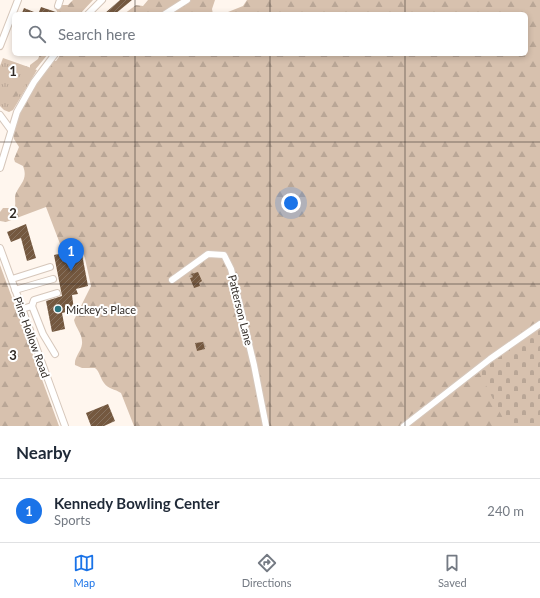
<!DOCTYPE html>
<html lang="en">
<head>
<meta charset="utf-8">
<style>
  body { margin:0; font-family:Lato,sans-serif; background:#f2f2f3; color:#1f2937 }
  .you { position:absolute; left:291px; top:203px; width:14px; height:14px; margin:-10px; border:3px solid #fff; border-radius:50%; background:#1a73e8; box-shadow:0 0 0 6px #1a73e833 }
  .badge { display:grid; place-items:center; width:26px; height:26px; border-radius:50%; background:#1a73e8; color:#fff; font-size:13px; font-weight:700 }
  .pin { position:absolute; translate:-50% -33px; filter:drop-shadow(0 1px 2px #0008) }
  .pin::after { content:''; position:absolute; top:21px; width:14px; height:12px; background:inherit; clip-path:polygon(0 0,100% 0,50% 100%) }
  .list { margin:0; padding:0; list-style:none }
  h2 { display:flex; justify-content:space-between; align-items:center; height:52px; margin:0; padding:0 16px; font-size:17px }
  h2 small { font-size:13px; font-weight:400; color:#747a83 }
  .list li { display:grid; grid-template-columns:26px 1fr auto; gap:12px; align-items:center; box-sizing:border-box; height:64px; padding:0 16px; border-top:1px solid #e0e1e3 }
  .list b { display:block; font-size:15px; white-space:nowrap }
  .list p { margin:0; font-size:13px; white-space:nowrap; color:#747a83 }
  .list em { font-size:13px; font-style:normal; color:#747a83 }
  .icon { flex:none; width:22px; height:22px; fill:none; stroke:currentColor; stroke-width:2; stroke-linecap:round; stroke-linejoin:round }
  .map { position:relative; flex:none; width:540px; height:426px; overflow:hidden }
  .search { position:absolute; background:#fff; box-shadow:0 2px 6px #0003; left:12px; right:12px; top:12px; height:44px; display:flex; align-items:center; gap:10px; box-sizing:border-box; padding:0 14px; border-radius:6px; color:#747a83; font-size:15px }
  .sheet { height:116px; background:#fff }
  nav { display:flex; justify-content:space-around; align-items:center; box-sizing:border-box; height:56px; border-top:1px solid #e0e1e3; background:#fff; font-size:11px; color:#747a83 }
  nav a { display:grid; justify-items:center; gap:2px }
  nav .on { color:#1a73e8 }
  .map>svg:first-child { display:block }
</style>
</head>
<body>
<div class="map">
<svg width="540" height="426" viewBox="0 0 540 426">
  <defs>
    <pattern id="grass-tufts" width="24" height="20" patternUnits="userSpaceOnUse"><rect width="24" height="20" fill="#d7c1ae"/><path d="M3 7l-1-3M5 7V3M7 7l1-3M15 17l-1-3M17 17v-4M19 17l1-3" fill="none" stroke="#b9a696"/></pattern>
    <pattern id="forest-firs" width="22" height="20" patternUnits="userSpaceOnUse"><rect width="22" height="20" fill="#d7c1ae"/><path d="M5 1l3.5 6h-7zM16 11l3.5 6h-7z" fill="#b9a696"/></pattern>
    <pattern id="cemetery-stones" width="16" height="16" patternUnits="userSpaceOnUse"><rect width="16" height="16" fill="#d7c1ae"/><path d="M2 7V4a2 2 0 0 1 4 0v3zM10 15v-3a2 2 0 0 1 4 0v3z" fill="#b9a696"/></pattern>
    <pattern id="building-hatch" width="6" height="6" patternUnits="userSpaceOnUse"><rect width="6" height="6" fill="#74583f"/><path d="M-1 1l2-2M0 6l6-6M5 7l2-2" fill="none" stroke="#87725f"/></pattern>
  </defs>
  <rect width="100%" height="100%" fill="#fff6ee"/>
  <!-- grass -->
  <polygon fill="url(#grass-tufts)" points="3,58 37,70 13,110 9,112 4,110 0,106 0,66"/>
  <!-- forest -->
  <g fill="url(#forest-firs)">
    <polygon points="73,0 93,0 80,14 58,14 55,7 58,5 68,5"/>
    <polygon points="148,0 215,0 212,9 213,14 124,14 136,5 143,6"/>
    <path d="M247,0h293v396l-20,30h-386l-13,-33c-6,-4 -13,-4 -17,-10 -4,-5 -4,-11 -9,-15h-13l-7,-3c-1,-8 6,-13 7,-21 1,-10 -6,-15 -8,-24l17,-34 -9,-41 -20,4 -16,-42 -40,15 -6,-1v-9l3,-4h10l2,-2c1,-4 -1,-8 1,-13 5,-10 12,-14 7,-27l-8,-4 -1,-3 5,-12 -5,-8 -2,-10 13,-32 28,-36h3l5,-7h465v-40h-303l20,-8z"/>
    <path d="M40,54h8l-22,27 -5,12 -4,3 -8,2 -2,-4c15,-6 13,-23 23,-25v-4l8,-6z"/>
    <polygon points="0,265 59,426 0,426"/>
  </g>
  <!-- cemetery -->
  <polygon fill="url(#cemetery-stones)" points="540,326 540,426 507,426 478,370"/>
  <!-- building -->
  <g fill="url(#building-hatch)">
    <polygon points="120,0 132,0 115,14 104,14"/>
    <polygon points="41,7 59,13 59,14 39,12"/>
    <polygon points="24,8 39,14 22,13"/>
    <polygon points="26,224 36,258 27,261 21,238 11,242 7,232"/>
    <polygon points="73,248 73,251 81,249 88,286 76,289 78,294 72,295 74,310 62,313 65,329 52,332 46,301 62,296 54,255 63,253 63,250"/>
    <polygon points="198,272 202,281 199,283 200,286 194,288 190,278 193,277 191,274"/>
    <polygon points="203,342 205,349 197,351 195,343"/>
    <polygon points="108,404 115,421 104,426 91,426 86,413"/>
  </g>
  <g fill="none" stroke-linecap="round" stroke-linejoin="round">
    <!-- minor casing -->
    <g stroke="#d6c7bb" stroke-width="8">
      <g id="minor">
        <polyline points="58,6 60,0"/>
        <polyline points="88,14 102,0"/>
        <polyline points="165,14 187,0"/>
        <polyline points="0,46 18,0"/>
        <polyline points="0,115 11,130"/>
        <polyline points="0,168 17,112 34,82 55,54"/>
        <polyline points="0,248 65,426"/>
        <polyline points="12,279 50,267"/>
        <polyline points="172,280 208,254 224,255 231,269 254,365 266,426"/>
        <polyline points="15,290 53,279"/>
        <polyline points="32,306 34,300 57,293"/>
        <polyline points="22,309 32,306 43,334 55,354"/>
        <polyline points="404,426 490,359 540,324"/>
      </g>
    </g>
    <!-- minor -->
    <use href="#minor" stroke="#fff" stroke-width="6"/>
  </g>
  <!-- grid -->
  <path fill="none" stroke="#302a25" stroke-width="1" stroke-opacity="0.55" d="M135,0v14M270,0v14M405,0v14M135,54v372M270,54v372M405,54v372M0,142h540M0,284h540"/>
  <!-- markers -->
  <circle fill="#2c747f" stroke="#fff" stroke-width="1.5" cx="58" cy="309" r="4"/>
  <g text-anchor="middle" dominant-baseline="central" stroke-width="4" stroke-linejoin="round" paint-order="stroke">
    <!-- poi labels -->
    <g font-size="11" fill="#302a25" stroke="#fff" text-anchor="start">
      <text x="66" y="309">Mickey's Place</text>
    </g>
    <!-- street labels -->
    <g font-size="11" fill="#302a25" stroke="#fff">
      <text transform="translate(241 310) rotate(76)">Patterson Lane</text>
      <text transform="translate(32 337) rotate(70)">Pine Hollow Road</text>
    </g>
  </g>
  <g font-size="13" text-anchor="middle" font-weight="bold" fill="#302a25" stroke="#fff" stroke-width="4" stroke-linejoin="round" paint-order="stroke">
    <text x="13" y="76">1</text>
    <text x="13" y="218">2</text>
    <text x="13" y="360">3</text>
  </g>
</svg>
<div class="you"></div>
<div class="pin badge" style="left:71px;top:271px">1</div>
<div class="search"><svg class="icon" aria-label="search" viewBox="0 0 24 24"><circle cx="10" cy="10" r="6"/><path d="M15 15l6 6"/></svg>Search here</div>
</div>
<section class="sheet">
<h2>Nearby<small></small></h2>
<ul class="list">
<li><span class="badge">1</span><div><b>Kennedy Bowling Center</b><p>Sports</p></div><em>240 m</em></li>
</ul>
</section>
<nav>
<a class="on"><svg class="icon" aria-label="map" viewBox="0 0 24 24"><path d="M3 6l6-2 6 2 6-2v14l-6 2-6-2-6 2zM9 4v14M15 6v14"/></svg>Map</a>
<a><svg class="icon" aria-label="directions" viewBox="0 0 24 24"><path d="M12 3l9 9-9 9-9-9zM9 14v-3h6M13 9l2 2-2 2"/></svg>Directions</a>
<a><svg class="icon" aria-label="saved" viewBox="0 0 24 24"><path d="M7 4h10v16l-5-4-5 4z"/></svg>Saved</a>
</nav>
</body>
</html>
